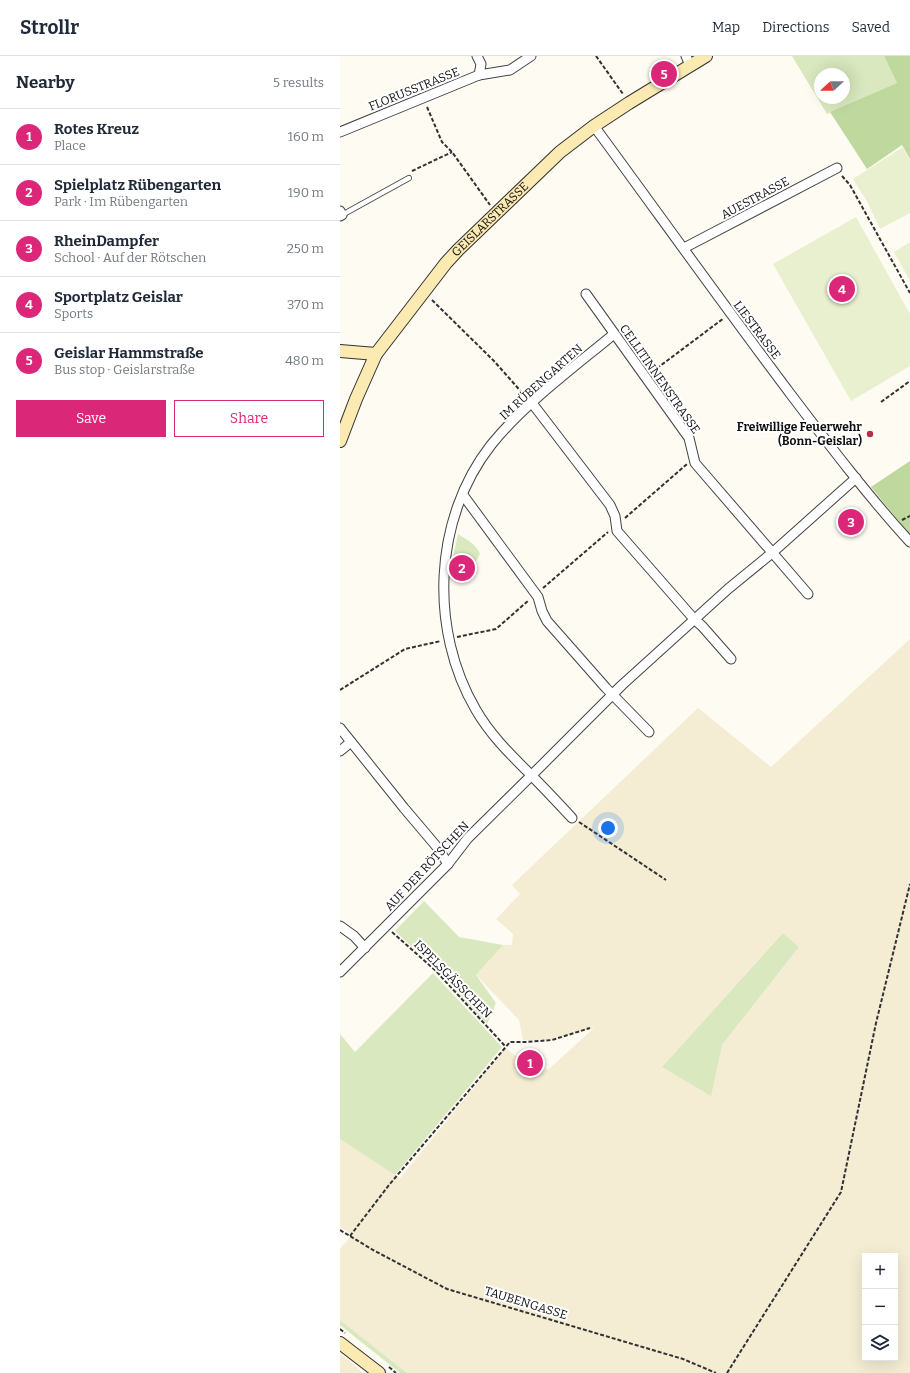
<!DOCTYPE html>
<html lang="en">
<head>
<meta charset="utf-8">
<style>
  body { margin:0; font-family:Bitter,serif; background:#f6f6f7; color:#1f2937 }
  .controls { position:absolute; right:12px; bottom:12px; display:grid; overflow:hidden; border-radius:0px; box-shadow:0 4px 16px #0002 }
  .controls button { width:36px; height:36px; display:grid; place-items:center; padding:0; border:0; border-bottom:1px solid #e0e1e3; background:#fff; color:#1f2937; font:20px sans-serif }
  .compass { position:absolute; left:474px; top:12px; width:36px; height:36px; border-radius:50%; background:#fff; box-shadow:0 4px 16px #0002; rotate:248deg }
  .you { position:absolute; left:268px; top:772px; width:14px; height:14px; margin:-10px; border:3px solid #fff; border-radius:50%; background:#1a73e8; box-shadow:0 0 0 6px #1a73e833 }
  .badge { display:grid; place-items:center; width:26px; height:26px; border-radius:50%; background:#db2777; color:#fff; font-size:13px; font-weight:700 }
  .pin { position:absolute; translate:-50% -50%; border:2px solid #fff; box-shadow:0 1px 4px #0006 }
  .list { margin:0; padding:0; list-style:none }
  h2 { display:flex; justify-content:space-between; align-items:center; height:52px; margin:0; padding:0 16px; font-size:17px }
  h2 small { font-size:13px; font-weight:400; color:#747a83 }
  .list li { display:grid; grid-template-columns:26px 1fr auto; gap:12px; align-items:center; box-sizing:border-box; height:56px; padding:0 16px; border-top:1px solid #e0e1e3 }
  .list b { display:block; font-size:15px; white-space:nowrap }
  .list p { margin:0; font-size:13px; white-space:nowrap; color:#747a83 }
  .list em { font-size:13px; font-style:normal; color:#747a83 }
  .actions { display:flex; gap:8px; padding:12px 16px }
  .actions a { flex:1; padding:9px 0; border:1px solid #db2777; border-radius:0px; text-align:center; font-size:14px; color:#db2777 }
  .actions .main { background:#db2777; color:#fff }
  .icon { flex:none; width:22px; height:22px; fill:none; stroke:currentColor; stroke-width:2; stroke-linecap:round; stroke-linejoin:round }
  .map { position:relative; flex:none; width:570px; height:1317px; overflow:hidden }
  header { display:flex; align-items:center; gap:24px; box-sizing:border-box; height:56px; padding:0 20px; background:#fff; border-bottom:1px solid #e0e1e3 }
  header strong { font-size:19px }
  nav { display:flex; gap:22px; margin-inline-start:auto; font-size:14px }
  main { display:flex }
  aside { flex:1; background:#fff }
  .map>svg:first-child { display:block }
</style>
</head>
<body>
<header>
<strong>Strollr</strong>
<nav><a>Map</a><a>Directions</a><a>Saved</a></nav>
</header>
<main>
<aside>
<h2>Nearby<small>5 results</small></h2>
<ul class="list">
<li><span class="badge">1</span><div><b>Rotes Kreuz</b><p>Place</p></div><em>160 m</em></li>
<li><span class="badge">2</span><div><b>Spielplatz Rübengarten</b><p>Park · Im Rübengarten</p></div><em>190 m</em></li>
<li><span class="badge">3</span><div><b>RheinDampfer</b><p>School · Auf der Rötschen</p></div><em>250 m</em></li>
<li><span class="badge">4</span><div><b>Sportplatz Geislar</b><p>Sports</p></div><em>370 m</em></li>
<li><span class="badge">5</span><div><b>Geislar Hammstraße</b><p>Bus stop · Geislarstraße</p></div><em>480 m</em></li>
</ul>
<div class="actions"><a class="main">Save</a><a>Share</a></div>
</aside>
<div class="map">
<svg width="570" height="1317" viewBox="0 0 570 1317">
  <rect width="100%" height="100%" fill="#fefbf3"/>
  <!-- farmland -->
  <g fill="#f4edd4" fill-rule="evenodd">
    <path d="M570,583v734h-503l-67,-53v-71l12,-14 -12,-8v-88l60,39 106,-130 23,19 9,4 11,-2 45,-41 -43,12h-28l-4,-20 -43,-45 27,-30h9l1,-11 -17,-15 24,-25 -8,-9 186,-177 73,59zM443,877l16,14 -77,98 -60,22zM525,1200h30v102h-30z"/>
    <polygon points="0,1298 12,1307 23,1317 0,1317"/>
  </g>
  <!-- green -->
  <g fill="#d9e8be" fill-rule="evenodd">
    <path d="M452,0h92l13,27 -70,31zM480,18h24v24h-24z"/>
    <path d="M118,478c9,6 18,10 22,20l-14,25h-15l2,-22z"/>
    <polygon points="84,845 119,881 163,889 136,919 156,947 147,968 97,914 55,875"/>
    <polygon points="443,877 459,891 382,989 371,1040 322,1011"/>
    <polygon points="93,917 162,991 55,1119 0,1083 0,978 15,996"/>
    <polygon points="0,1264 67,1317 60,1317 0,1269"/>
  </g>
  <!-- forest -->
  <g fill="#bfd89e">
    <polygon points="544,0 570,0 570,103 562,89 527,113 490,56 557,27"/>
    <polygon points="570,405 570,479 531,431"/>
  </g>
  <!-- pitch -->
  <g fill="#e9f0cf">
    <polygon points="563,91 570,105 570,157 540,173 528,147 513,123"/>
    <polygon points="516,161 570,258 570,310 511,345 433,208"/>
    <polygon points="570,186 570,225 554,196"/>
  </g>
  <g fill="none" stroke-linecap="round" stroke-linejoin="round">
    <!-- lane casing -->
    <g stroke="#434343" stroke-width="6">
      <polyline id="lane" points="2,159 69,122"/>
    </g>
    <!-- street casing -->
    <g stroke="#434343" stroke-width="11">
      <g id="street">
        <polyline points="346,0 350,9"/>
        <polyline points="139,19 170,14 191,0"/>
        <path d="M254,70c66,90 131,181 198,270 38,50 76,100 118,146"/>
        <polyline points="0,76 139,19 141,8 137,0"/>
        <polyline points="0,155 2,159 0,160"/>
        <polyline points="344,192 497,112"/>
        <polyline points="246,238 349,382 355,407 468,538"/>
        <polyline points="192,347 270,449 275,460 277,475 354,563 362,570 391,603"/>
        <polyline points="123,439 198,541 202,555 207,565 266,632 309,676"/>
        <polyline points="0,672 64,752 97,791 108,808"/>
        <polyline points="0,695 11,686"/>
        <path d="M232,762c-13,-14 -26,-28 -39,-41 -21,-21 -42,-41 -57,-67 -47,-80 -43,-191 15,-265 33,-41 82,-77 123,-111"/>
        <polyline points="0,870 14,880 25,892"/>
        <polyline points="0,916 108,808 128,782 200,711 282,629 388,533 432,497 516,422"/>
      </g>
    </g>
    <!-- secondary casing -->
    <g stroke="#323232" stroke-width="14">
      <g id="secondary">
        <polyline points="0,295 36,298"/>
        <path id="s1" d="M0,385l16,-42 20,-45 70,-91 12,-13 102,-98 34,-26 35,-23 77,-47"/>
        <polyline points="0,1287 39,1317"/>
      </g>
    </g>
    <!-- path -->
    <g stroke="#323232" stroke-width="2" stroke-dasharray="4 2" stroke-linecap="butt">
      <polyline points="256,0 283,38"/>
      <polyline points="87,51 102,86 112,96 150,149"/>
      <polyline points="72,115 112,96"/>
      <polyline points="502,120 510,129 570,237"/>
      <polyline points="92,244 154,305 185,340"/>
      <polyline points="312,316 384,262"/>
      <polyline points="541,346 570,325"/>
      <polyline points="285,462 347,408"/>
      <polyline points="562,464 570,460"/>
      <polyline points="203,532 268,476"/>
      <polyline points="117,581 156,573 189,544"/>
      <polyline points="0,634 65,593 101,585"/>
      <polyline points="239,766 326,824"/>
      <polyline points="52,876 96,915 165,990"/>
      <polyline points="0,1174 33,1194 107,1233 343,1303 376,1317"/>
      <polyline points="10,1180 49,1129 170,986 186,986 212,984 250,972"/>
      <polyline points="0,1273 5,1277"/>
      <polyline points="49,1311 56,1317"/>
      <polyline points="387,1317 501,1136 536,967 570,828"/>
    </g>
    <!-- lane -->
    <use href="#lane" stroke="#fff" stroke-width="4.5"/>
    <!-- street -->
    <use href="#street" stroke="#fff" stroke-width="9"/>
    <!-- secondary -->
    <use href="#secondary" stroke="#fbeab2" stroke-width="12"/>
  </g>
  <!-- markers -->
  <circle fill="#ba2d46" stroke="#fff" stroke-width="1.5" cx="530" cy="378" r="4"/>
  <g text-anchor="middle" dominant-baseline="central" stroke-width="4" stroke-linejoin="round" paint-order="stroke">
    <!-- street labels -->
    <g font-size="12" fill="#101010" stroke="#fff">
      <text transform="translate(74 33) rotate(-22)">FLORUSSTRASSE</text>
      <text transform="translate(415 142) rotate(-28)">AUESTRASSE</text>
      <text stroke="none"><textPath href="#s1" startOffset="271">GEISLARSTRASSE</textPath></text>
      <text transform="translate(417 274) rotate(53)">LIESTRASSE</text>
      <text transform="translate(320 323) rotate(55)">CELLITINNENSTRASSE</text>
      <text transform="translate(201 326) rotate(-42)">IM RÜBENGARTEN</text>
      <text transform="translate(87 810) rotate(-47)">AUF DER RÖTSCHEN</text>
      <text transform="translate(113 923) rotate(45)">ISPELSGÄSSCHEN</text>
      <text transform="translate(186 1247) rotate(17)">TAUBENGASSE</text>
    </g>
    <!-- poi labels -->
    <g font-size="12" font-weight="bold" fill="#101010" stroke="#fff" text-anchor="end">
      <text x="522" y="371">Freiwillige Feuerwehr<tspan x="522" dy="14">(Bonn-Geislar)</tspan></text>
    </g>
  </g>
</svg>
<div class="controls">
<button>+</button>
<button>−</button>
<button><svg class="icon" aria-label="layers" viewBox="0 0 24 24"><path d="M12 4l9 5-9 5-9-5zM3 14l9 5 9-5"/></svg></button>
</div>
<svg class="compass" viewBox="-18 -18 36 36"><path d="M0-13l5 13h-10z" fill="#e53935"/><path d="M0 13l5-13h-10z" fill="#747a83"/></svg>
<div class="you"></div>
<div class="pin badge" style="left:190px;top:1007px">1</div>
<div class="pin badge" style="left:122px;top:512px">2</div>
<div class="pin badge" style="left:511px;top:466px">3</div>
<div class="pin badge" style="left:502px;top:233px">4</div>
<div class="pin badge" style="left:324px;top:18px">5</div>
</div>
</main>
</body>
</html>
